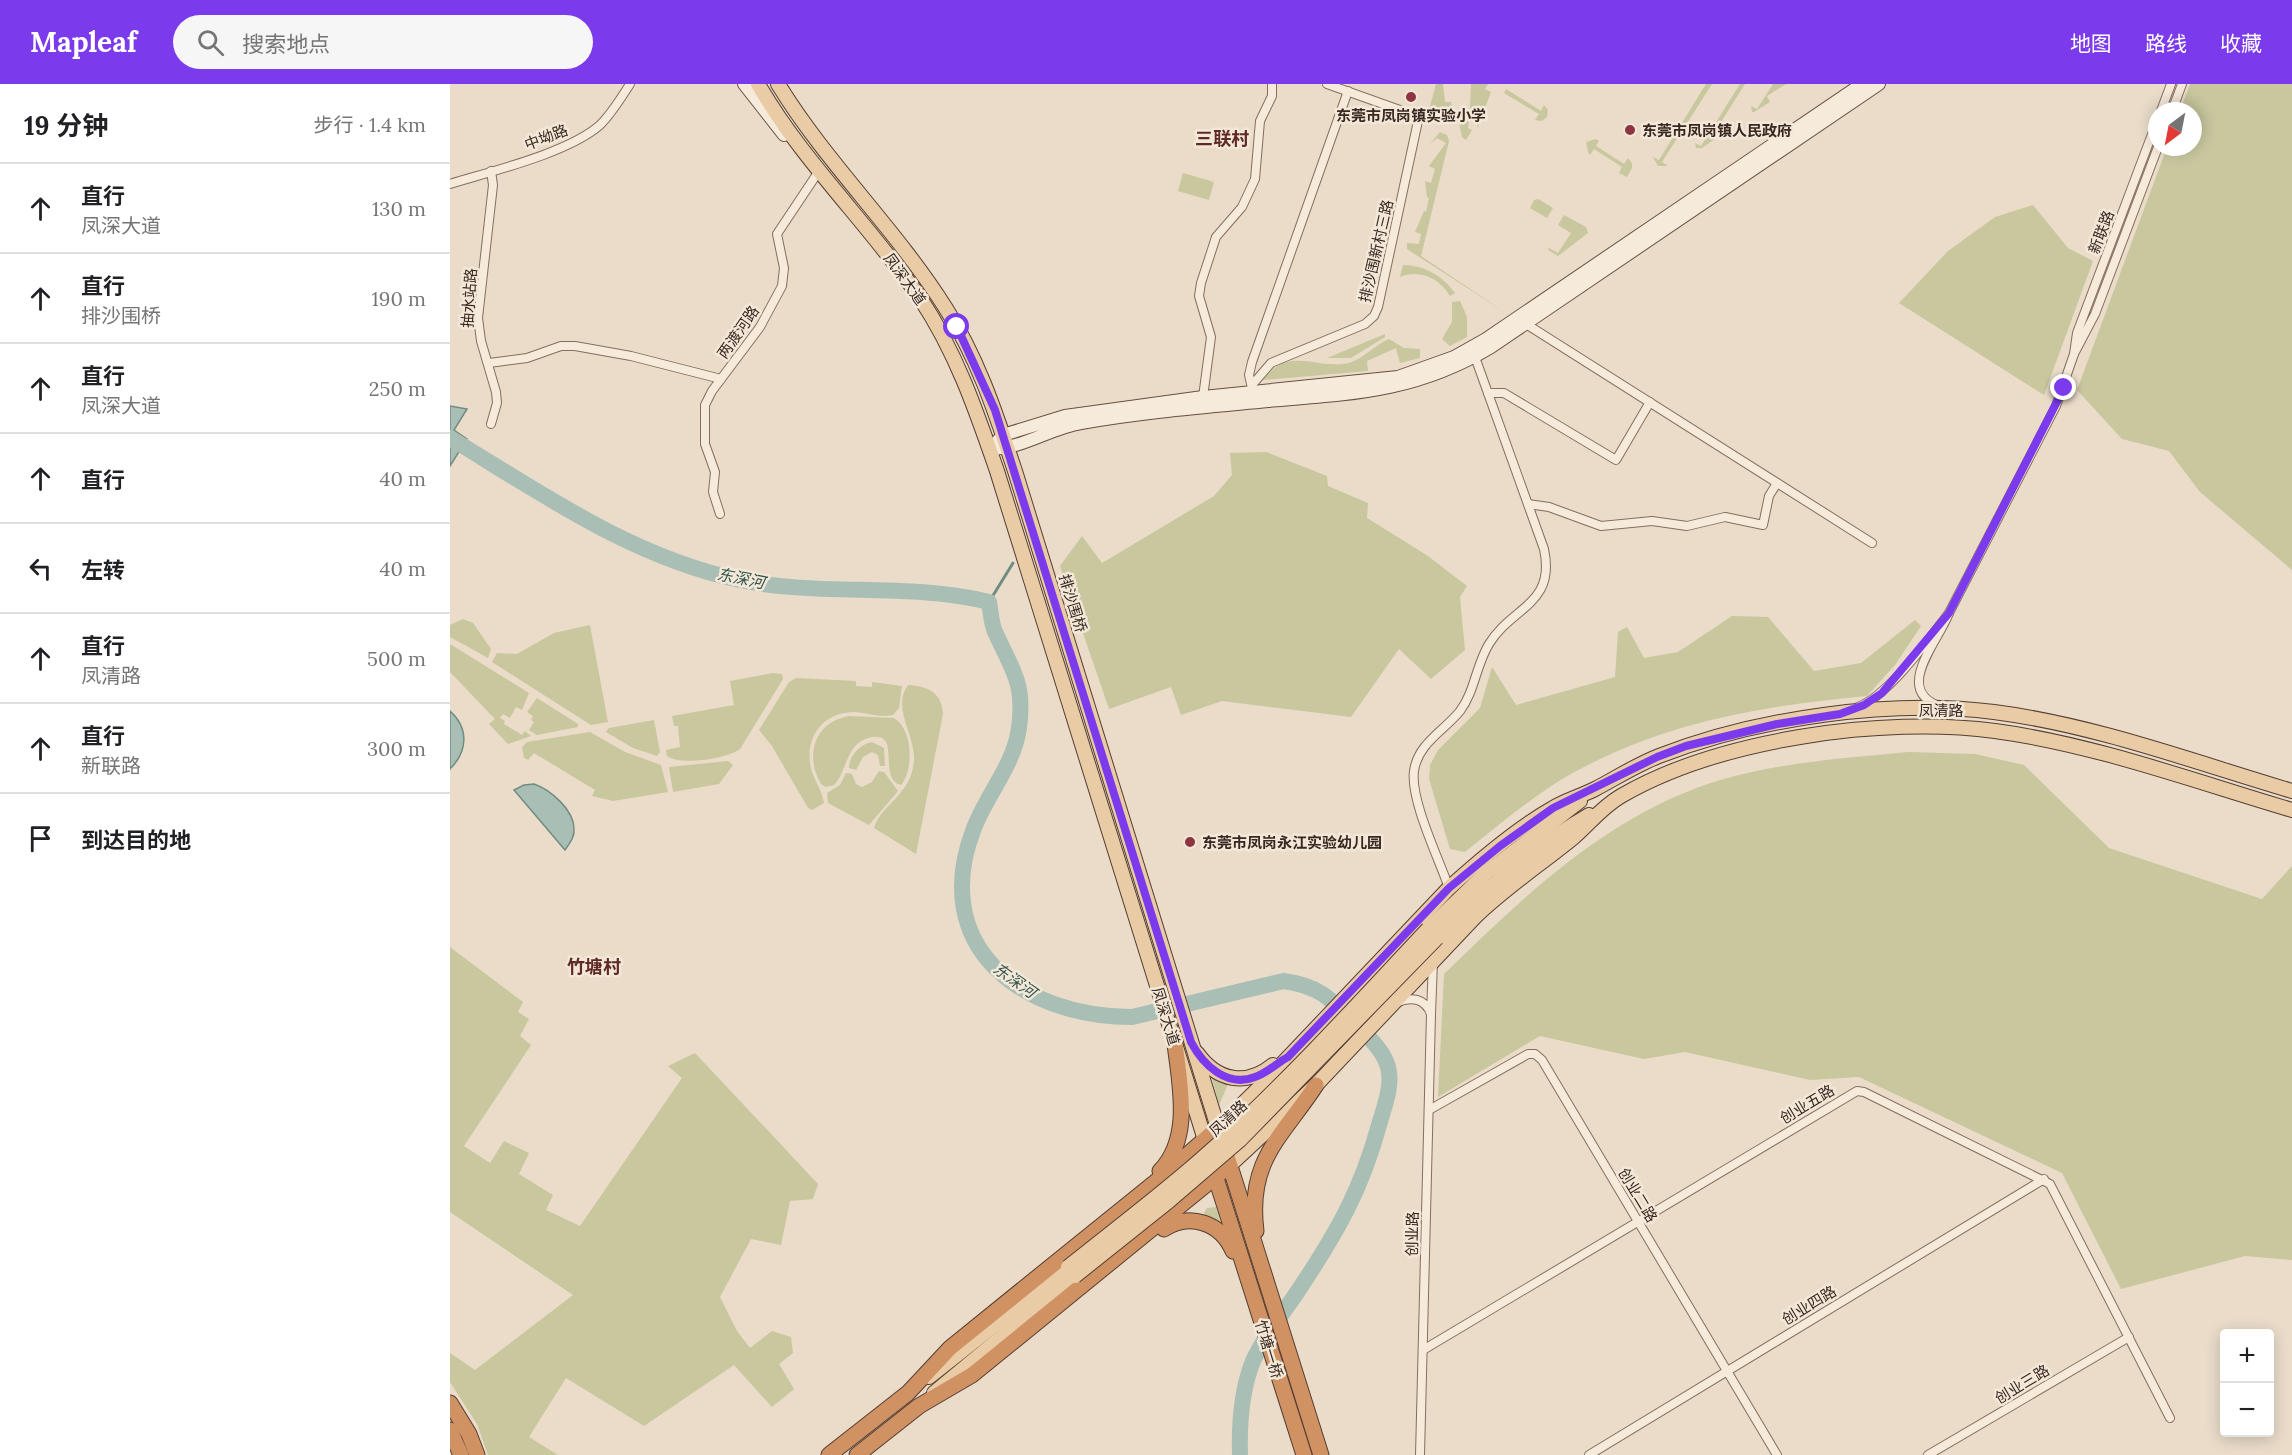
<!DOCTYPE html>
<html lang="zh">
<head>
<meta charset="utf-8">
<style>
  body { margin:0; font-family:Lora,"Noto Sans SC",serif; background:#f6f6f6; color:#202124 }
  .controls { position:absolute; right:18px; bottom:18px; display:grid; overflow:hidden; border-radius:6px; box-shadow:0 3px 15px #0003 }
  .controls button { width:54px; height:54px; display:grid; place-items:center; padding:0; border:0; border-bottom:2px solid #e0e0e0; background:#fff; color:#202124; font:30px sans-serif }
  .compass { position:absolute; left:1698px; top:18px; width:54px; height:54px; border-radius:50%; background:#fff; box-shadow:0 3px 15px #0003; rotate:212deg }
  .stop { position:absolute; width:18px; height:18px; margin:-14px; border:4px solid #7c3aed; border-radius:50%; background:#fff }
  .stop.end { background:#7c3aed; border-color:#fff; box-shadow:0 2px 6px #0008 }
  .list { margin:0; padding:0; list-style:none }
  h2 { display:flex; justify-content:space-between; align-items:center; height:78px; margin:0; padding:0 24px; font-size:26px }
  h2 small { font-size:20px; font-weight:400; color:#757577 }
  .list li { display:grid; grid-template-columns:39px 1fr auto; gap:18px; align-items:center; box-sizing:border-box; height:90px; padding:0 24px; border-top:2px solid #e0e0e0 }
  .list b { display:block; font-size:22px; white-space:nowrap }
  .list p { margin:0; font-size:20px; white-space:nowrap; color:#757577 }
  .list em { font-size:20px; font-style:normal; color:#757577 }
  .icon { flex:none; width:33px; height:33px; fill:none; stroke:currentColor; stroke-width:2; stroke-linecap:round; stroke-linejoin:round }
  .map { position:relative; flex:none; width:1842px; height:1371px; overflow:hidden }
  header { display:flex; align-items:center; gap:36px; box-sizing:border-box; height:84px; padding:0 30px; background:#7c3aed; color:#fff }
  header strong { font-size:28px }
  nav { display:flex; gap:33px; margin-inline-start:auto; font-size:21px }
  .search { width:420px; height:54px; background:#f6f6f6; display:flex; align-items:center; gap:15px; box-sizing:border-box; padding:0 21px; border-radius:33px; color:#757577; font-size:22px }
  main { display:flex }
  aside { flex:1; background:#fff }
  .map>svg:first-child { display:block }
</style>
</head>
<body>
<header>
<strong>Mapleaf</strong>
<div class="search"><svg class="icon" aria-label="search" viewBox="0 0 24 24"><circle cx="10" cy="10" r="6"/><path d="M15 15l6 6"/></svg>搜索地点</div>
<nav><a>地图</a><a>路线</a><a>收藏</a></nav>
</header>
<main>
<aside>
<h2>19 分钟<small>步行 · 1.4 km</small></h2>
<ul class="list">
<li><svg class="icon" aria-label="ahead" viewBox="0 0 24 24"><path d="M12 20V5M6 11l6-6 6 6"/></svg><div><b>直行</b><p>凤深大道</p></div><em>130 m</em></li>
<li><svg class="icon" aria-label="ahead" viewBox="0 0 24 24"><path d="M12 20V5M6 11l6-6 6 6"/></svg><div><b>直行</b><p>排沙围桥</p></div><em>190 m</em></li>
<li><svg class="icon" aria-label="ahead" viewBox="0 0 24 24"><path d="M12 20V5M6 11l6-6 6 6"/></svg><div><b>直行</b><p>凤深大道</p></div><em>250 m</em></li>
<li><svg class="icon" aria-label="ahead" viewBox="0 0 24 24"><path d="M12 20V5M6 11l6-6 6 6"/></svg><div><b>直行</b></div><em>40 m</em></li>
<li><svg class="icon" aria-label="left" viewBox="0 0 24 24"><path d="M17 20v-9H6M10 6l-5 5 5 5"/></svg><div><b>左转</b></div><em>40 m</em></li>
<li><svg class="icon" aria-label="ahead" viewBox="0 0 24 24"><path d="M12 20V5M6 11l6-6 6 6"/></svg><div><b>直行</b><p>凤清路</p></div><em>500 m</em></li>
<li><svg class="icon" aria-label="ahead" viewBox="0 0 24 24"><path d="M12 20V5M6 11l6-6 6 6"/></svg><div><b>直行</b><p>新联路</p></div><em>300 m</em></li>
<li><svg class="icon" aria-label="arrive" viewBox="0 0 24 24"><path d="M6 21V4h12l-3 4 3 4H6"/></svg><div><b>到达目的地</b></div></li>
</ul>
</aside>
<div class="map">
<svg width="1842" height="1371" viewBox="0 0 1842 1371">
  <rect width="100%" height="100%" fill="#eadcc9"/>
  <!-- green -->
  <g fill="#c8c79e">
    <polygon points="986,0 993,0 995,18 1001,18 1003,32 998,35 979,26"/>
    <polygon points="1021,0 1038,0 1035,5 1041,8 1027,45 1029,29 1020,28 1018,44 1022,46 1016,56 1012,53 1009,39 1006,37 1020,24"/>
    <polygon points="1256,0 1262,0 1212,78 1218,82 1208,82 1203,73 1209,76"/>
    <polygon points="1290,0 1295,0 1266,46 1272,50 1252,64 1246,64 1245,59 1251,62"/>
    <polygon points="1323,0 1336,0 1317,12 1320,18 1304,28 1302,28 1301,22 1307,25"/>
    <polygon points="1740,0 1842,0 1842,486 1750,408 1719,367 1672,355 1627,306 1717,63 1743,63 1743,27 1730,27"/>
    <polygon points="1056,5 1091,27 1094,21 1098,26 1097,33 1092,37 1085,36 1089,30 1054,9"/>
    <polygon points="990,48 997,51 999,57 971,172 1056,229 957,165 957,159 969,160 971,150 965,148 974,127 976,128 979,114 977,113 975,97 981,99 985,85 979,82 996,59 987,54 980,60"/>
    <polygon points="1146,55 1149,57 1146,62 1174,80 1178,74 1182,79 1182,84 1177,93 1169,89 1172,83 1144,65 1140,71 1138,68 1136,58"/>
    <polygon points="733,89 764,98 759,116 728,107"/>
    <polygon points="1088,115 1103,124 1097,134 1080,124 1084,116"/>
    <polygon points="1583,121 1618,164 1643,177 1594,311 1449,219 1498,167 1545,133"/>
    <polygon points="1114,131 1136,143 1138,149 1108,172 1098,166 1099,164 1108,169 1121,149 1108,141"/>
    <path d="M953,181c21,0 40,11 52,28l-5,3c-11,-18 -30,-27 -50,-19z"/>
    <polygon points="1010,217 1017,233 1017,253 1000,262 992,255 1002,238 1002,218"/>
    <polygon points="935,250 935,253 901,274 877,274"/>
    <path d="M939,255l15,9 16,1v9l-20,5 -4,-15 -29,13 1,10 -105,9c26,-35 52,-10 86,-17 14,-4 27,-19 40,-24z"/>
    <polygon points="816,368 877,392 878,402 918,419 917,434 978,472 1017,502 1010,513 1015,566 981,595 949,565 901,633 772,617 731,631 721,603 659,625 610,482 632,452 652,479 764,412 782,391 780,369"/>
    <path d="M1282,532l36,1 46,54 47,-8 54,-43 6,6 -26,39 -28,31c-97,9 -192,24 -279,69 -45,22 -84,56 -123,87l-15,-3 -21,-70 1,-14 8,-15 42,-42 12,-41 24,38 99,-28 3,-45 9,-5 17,31 34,-6z"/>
    <polygon points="13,535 23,539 41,565 38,574 0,553 0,541"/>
    <polygon points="140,541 158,638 141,641 42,578 47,569 67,570 104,549"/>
    <polygon points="0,560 79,609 72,626 66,623 60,634 53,630 50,634 55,637 54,640 72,651 75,647 81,652 58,660 39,640 45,635 0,588"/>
    <path d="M323,589l9,1 1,5 -43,70c-14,10 -60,17 -73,7l-1,-6 14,-3 -2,-21h-4l-2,-10 62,-11 -4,-24z"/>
    <path d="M346,594l60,3v5l16,1v-5l30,4 -3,22 -6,7c-13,3 -25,-2 -38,-3 -30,0 -49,22 -45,52 2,14 12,25 14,39l-12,7 -4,-2 -36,-62 -13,-16 30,-48z"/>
    <path d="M458,601c19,1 34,7 35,29l-27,140 -42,-26c7,-24 37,-32 40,-67 2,-25 -23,-53 -6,-76z"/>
    <polygon points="87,614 128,640 128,643 87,651 79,646 84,638 81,636 83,632 77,628"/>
    <path d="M400,632l44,2c19,11 20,52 7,67 -25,-6 3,-57 -33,-47 -22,6 -21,34 -34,47l-8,2 -5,-3c-17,-29 -6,-63 29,-68z"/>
    <polygon points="204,636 210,668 207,672 183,664 156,648 159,644"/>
    <polygon points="140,648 175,668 211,681 218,708 163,717 142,712 145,706 84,669 78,676 74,674 72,663 77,658"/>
    <path d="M422,658l12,6 1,18h-5l-2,-11 -6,-3 -9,5 -7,13 -7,-2c0,-12 11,-24 23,-26z"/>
    <path d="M1458,668l67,2 49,11 85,83 153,51 30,-33v394l-47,-4 -124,33 -59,-116 -203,-96 -49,3 -125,-28 -41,7 -104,-23 -102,61 6,-123c81,-79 168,-163 280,-195 60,-17 122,-21 184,-27z"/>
    <polygon points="278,677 283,681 269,700 223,708 219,683"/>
    <polygon points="429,687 434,688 448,707 419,741 378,719 377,709 390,701 396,689 402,690 406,700 412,703 422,698"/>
    <polygon points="0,863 73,918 68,928 79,935 70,952 81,961 14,1062 40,1079 54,1057 79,1069 69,1090 103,1111 96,1126 130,1142 232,994 218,982 245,969 368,1100 363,1115 340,1117 331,1161 301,1155 270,1213 287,1247 300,1264 322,1247 341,1253 343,1269 329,1280 344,1305 322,1323 284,1281 194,1342 116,1294 79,1353 108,1371 38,1371 27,1340 0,1298 0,1269 25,1286 123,1211 0,1128"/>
    <polygon points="761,991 779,998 769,1021"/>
    <polygon points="766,1123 772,1143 751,1134 757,1124"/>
  </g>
  <!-- water -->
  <g fill="#a9bfb6" stroke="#708d82" stroke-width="1.5">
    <polygon points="0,322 17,325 4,346 17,355 0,382"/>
    <path d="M0,627c19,17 18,40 0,58z"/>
    <path d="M84,700c17,6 40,26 40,45 1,8 -5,15 -9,21l-51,-60 10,-5z"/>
  </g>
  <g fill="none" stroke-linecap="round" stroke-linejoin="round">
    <!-- stream -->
    <polyline stroke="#708d82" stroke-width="3" points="539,518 563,479"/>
    <!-- river -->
    <path stroke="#a9bfb6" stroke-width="16" d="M0,354c91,55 183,120 290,142 82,17 167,2 249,22 2,10 2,23 7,32 17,37 29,50 23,94 -5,37 -32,66 -45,100 -46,118 47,189 158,189l152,-36c36,5 47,18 71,43 13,13 28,25 33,43 5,19 -4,40 -9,58 -18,66 -42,107 -79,163 -15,23 -36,48 -47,73 -12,30 -14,62 -13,94"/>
    <!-- street casing -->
    <g stroke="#856e5f" stroke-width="10">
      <g id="street">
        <polyline points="1711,27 1721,0"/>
        <polyline points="1722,27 1732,0"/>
        <polyline points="1707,37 1627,249 1624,270 1645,230 1708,63"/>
        <path d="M0,100c42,-13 118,-31 150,-59 12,-12 21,-27 30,-41"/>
        <polyline points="1076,240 1422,459"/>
        <polyline points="39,279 77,274 111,262 125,262 181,272 271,295"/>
        <polyline points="802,301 821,279 915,240 924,232 928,223 968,37 961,30 877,0"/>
        <polyline points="802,304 799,291 802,278 898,7"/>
        <polyline points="1038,309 1054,309 1166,376 1200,318"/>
        <polyline points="753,313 761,253 749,212 751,199 766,153 792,123 805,95 810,37 822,12 822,0"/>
        <polyline points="41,340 47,319 46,308 31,257 28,234 43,101 41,87"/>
        <polyline points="1078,420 1099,423 1151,442 1202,437 1237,442 1275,433 1313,441 1319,412 1327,399"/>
        <polyline points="270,430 263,408 265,388 255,360 255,321 262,307 310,243 332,202 334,184 327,150 369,87"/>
        <polyline points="1499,529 1606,322 1624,270"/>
        <path d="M1408,623c30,-11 71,-68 91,-94 -10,28 -56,76 -10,93"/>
        <path d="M999,804c-10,-29 -39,-88 -35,-117 4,-28 30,-40 46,-60 15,-20 16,-46 29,-67 23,-38 67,-39 55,-95l-69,-192"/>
        <path d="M946,919c15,-7 29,-5 35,11l2,-53"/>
        <polyline points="979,1026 1078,970 1085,970 1092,976 1327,1371"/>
        <polyline points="973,1266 1407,1007 1414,1008 1600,1100 1720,1334"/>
        <polyline points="970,1371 981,930"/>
        <polyline points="1139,1371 1594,1095"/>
        <polyline points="1478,1371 1679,1253"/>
      </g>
    </g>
    <!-- secondary casing -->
    <g stroke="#675042" stroke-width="14">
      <g id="secondary">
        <polyline points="294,0 334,51"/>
        <path d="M1412,0l-376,255 -32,18 -56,20 -195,20 -138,19 -62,19 -13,14c32,0 60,-21 91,-26 62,-11 125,-16 187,-22 85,-7 148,-9 223,-54l388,-263"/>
      </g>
    </g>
    <!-- primary casing -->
    <g stroke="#543e33" stroke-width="16">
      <g id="primary">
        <path d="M308,0c45,78 111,140 162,214 36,54 56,112 77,173l208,669"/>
        <path d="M328,0c49,80 117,144 167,223 33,51 51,107 70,164l203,657 46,-45 185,-195c32,-29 67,-59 104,-80 13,-8 28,-12 42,-19 21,-11 41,-24 64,-33 98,-38 230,-57 335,-44 101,13 200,50 298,79"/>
        <polyline points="978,845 1036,789 1130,717"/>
        <path d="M987,854c46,-46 95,-90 152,-123"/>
        <path d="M747,969c20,28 49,34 76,12"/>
        <path d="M779,1082l87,-81 159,-168c31,-30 66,-53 99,-80 16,-14 28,-30 47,-41 98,-57 262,-80 374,-65 98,13 202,51 297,79"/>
        <polyline points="479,1293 618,1183"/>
        <polyline points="484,1309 625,1192"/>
      </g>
    </g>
    <!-- highway casing -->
    <g stroke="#543e33" stroke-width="17">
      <g id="highway">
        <path d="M710,1087c32,-33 20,-86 15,-127"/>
        <polyline points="764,1088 854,1371"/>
        <path d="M714,1145c26,-17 57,-6 69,22"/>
        <path d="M806,1147c-9,-71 26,-94 60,-146"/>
        <polyline points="0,1319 19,1350 27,1371"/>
        <polyline points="0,1346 11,1371"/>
        <polyline points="379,1371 458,1309 500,1264 719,1087 768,1044 871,1371"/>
        <polyline points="407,1371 469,1322 522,1291 779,1082"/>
      </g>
    </g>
    <!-- street -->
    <use href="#street" stroke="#f6eadb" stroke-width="8"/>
    <!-- secondary -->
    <use href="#secondary" stroke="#f6eadb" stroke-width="12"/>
    <!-- primary -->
    <use href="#primary" stroke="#e9cba5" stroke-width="14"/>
    <!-- highway -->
    <use href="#highway" stroke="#d09163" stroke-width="15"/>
    <!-- primary-bridge casing -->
    <g stroke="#543e33" stroke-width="16" stroke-linecap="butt">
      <g id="primary-bridge">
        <path d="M618,1183c55,-44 111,-86 162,-134 70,-65 133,-135 198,-204"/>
        <polyline points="625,1192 719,1117 790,1056 987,854"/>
      </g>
    </g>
    <!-- primary-bridge -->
    <use href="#primary-bridge" stroke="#e9cba5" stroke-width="14"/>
  </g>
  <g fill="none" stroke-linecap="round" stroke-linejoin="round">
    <!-- route -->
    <path stroke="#7c3aed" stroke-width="8" d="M507,243l38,83 196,632c12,23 36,46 64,35 12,-4 22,-14 33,-20l161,-169 51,-42 53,-38 104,-51 29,-11 91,-22 63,-10 24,-9 18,-12 67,-80 115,-225"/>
  </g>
  <!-- markers -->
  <g fill="#8e3542" stroke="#f3e7d8" stroke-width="2">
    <circle cx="961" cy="13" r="6"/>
    <circle cx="1180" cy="46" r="6"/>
    <circle cx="740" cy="758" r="6"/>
  </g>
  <g text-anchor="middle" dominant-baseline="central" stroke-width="5" stroke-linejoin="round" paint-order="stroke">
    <!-- poi labels -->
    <g font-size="15" font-weight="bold" fill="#372921" stroke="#f3e7d8" text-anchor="start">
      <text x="961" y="31" text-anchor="middle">东莞市凤岗镇实验小学</text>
      <text x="1192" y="46">东莞市凤岗镇人民政府</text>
      <text x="752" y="758">东莞市凤岗永江实验幼儿园</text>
    </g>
    <!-- street labels -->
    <g font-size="15" fill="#372921" stroke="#f3e7d8">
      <text transform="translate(96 53) rotate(-21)">中坳路</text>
      <text transform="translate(1651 148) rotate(-69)">新联路</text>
      <text transform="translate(926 167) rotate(-77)">排沙围新村三路</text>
      <text transform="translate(455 195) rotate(54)">凤深大道</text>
      <text transform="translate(19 214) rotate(-86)">抽水站路</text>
      <text transform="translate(288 248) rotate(-55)">两渡河路</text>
      <text transform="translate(623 519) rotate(73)">排沙围桥</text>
      <text x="1491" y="626">凤清路</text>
      <text transform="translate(716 932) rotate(73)">凤深大道</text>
      <text transform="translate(1357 1020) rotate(-31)">创业五路</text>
      <text transform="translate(778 1034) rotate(-43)">凤清路</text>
      <text transform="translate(1188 1111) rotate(59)">创业二路</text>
      <text transform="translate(962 1150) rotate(-89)">创业路</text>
      <text transform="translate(1359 1221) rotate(-31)">创业四路</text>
      <text transform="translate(819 1265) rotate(73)">竹塘一桥</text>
      <text transform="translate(1572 1300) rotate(-31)">创业三路</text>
    </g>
    <!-- water labels -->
    <g font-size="16" font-style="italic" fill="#32554e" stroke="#f3e7d8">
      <text transform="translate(291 494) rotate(11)">东深河</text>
      <text transform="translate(565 896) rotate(35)">东深河</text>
    </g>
    <!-- quarter labels -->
    <g font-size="18" font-weight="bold" fill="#5f2925" stroke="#f3e7d8">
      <text x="772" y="54">三联村</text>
      <text x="144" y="882">竹塘村</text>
    </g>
  </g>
</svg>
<div class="controls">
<button>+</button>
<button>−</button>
</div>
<svg class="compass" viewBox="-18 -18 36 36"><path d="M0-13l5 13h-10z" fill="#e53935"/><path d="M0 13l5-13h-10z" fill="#757577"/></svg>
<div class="stop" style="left:507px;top:243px"></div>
<div class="stop end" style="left:1614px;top:304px"></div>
</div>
</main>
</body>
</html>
